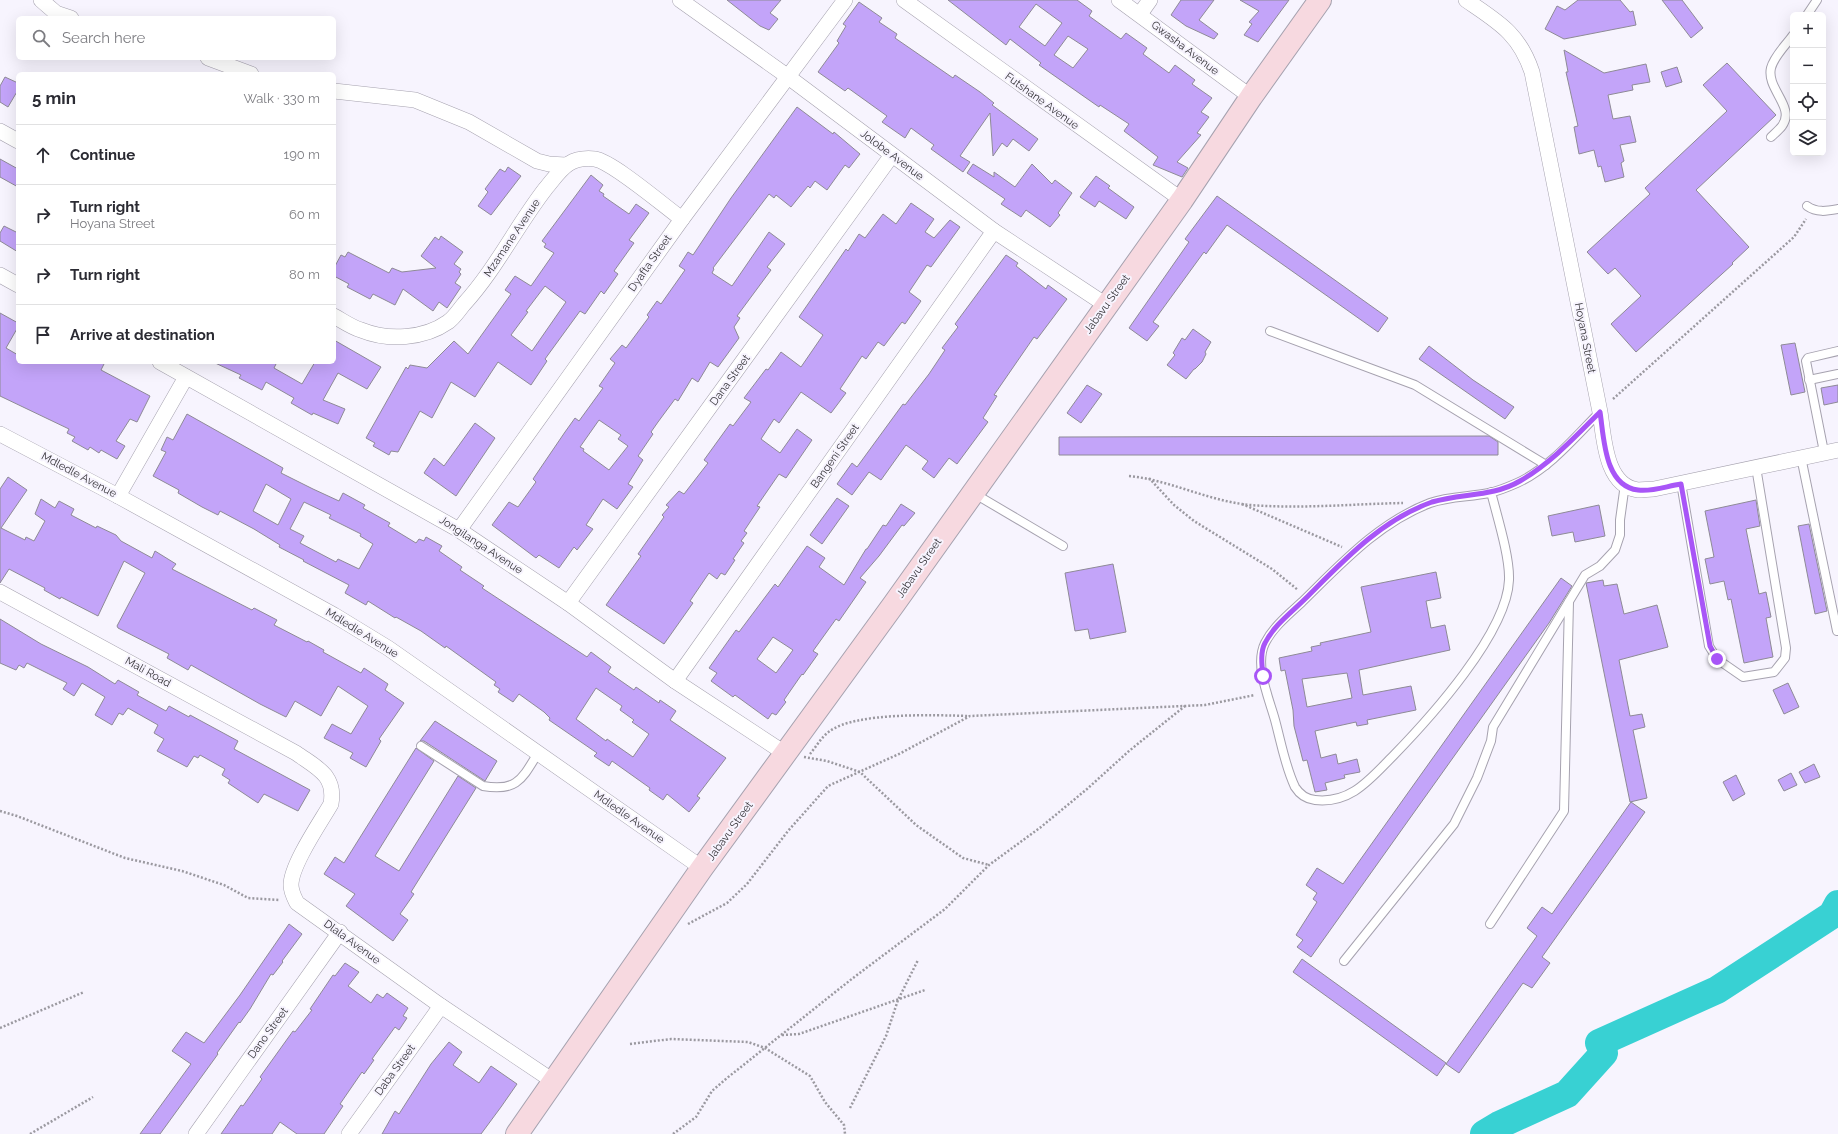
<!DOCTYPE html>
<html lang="en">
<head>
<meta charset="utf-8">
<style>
  body { margin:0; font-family:Raleway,sans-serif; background:#f7f7f7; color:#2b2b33 }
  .controls { position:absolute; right:12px; top:12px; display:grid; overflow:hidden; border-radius:6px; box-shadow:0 4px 16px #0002 }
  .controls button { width:36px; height:36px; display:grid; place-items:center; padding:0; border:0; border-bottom:1px solid #e1e1e2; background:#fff; color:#2b2b33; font:20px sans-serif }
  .stop { position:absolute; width:12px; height:12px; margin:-9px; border:3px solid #a855f7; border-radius:50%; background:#fff }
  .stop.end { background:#a855f7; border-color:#fff; box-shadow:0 1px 4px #0008 }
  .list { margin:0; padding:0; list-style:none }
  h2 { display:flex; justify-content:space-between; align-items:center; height:52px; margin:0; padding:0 16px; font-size:17px }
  h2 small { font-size:13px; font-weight:400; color:#7c7c81 }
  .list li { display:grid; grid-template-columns:26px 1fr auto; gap:12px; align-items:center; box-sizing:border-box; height:60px; padding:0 16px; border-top:1px solid #e1e1e2 }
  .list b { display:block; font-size:15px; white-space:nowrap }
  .list p { margin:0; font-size:13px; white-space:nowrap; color:#7c7c81 }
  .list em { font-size:13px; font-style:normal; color:#7c7c81 }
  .icon { flex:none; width:22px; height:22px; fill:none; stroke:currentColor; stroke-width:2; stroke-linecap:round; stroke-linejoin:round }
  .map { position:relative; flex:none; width:1838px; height:1134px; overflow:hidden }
  .search { position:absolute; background:#fff; box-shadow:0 4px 16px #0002; left:16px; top:16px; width:320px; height:44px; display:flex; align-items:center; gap:10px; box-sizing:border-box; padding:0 14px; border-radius:6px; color:#7c7c81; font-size:15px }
  .panel { position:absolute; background:#fff; box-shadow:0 4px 16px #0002; left:16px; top:72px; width:320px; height:292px; border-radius:6px }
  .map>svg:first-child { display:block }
</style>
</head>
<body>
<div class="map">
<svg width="1838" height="1134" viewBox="0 0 1838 1134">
  <rect width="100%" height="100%" fill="#f7f4fe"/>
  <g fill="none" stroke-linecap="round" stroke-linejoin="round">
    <!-- river -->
    <polyline stroke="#38d1d3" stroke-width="28" points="1484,1134 1499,1125 1567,1094 1604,1053 1599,1043 1717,990 1832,915 1838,904"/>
  </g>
  <!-- building -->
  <g fill="#c3a4f9" stroke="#8e8a96" fill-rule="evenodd">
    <polygon points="727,0 781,0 770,13 778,19 769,30 760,26"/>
    <path d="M948,0h129l15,11 -3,5 32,23 5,-6 21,15 -4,6 26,19 6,-8 20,15 -3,4 20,14 -11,14 8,5 -12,16 4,2 -24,27 11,6 -6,9 -29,-12 5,-8 -34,-26 5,-7 -29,-19 -1,2 -60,-42 2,-2 -31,-24 -4,6zM1036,4l26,19 -17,23 -26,-19zM1068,36l20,13 -15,19 -19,-13z"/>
    <polygon points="1181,0 1214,0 1199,20 1218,34 1214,39 1186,26 1171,15"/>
    <polygon points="1240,0 1289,0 1258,42 1244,35 1252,24 1249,22 1259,11"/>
    <polygon points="1578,0 1620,0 1630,12 1633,11 1636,25 1564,39 1545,29 1557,6 1565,10"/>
    <polygon points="1662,0 1682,0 1703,28 1691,38"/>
    <polygon points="859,2 882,18 879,22 897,34 895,38 953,78 955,75 980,92 994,103 992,105 1038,139 1029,151 1013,139 1007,147 1002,143 993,156 990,113 960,156 970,162 963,172 931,149 934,145 911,128 905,138 882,122 887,116 848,88 845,91 818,72 839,43 837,41 846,26 843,24"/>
    <polygon points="1564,50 1604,73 1646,64 1650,82 1632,85 1633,90 1608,95 1613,119 1630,116 1636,142 1620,145 1624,161 1621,163 1624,177 1605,182 1601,166 1598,167 1594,150 1579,154 1574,127 1578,126 1566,72 1568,72"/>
    <polygon points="1727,63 1776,115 1696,190 1749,247 1732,263 1733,264 1636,352 1611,324 1641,296 1615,268 1608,274 1587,252 1650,194 1645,188 1727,111 1703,85"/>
    <polygon points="1677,67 1682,82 1666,87 1661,72"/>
    <polygon points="5,77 18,83 18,90 8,107 0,102 0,86"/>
    <path d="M797,107l36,27 1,-2 26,22 -11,14 -4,-3 -18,25 -12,-9 -5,7 -2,-2 -17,21 -15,-12 -2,3 -5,-4 -56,74 1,1 -2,4 20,13 37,-54 16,12 -18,23 4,3 -34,46 3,2 -6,9 5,11 -21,29 -8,-5 -12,20 -6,-4 -14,23 -3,-2 -17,23 -7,10 2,2 -15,22 5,4 -15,24 5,3 -16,22 -14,-10 -17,26 7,4 -16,21 -3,-3 -15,21 -20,-13 -3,3 -44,-33 17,-23 9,5 18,-25 -3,-3 32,-47 10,-14 4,3 24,-33 -4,-2 16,-23 -5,-4 12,-14 4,3 23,-31 -2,-2 10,-14 4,3 24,-34 -6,-4 9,-14 5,3 38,-57zM599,420l22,15 -3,4 10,7 -19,24 -26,-19 1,-2 -4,-2z"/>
    <polygon points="0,159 18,169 18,187 0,177"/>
    <polygon points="973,164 994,177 994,172 1015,187 1032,164 1052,184 1055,180 1072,193 1058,213 1060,215 1050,227 1026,210 1021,217 1001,204 1005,199 967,173"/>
    <polygon points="508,167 521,176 491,215 478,206 488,192 485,189 500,169 505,172"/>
    <path d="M591,175l12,10 -4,6 5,3 -1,2 26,18 7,-10 13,9 -20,27 5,3 -20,28 4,3 -14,20 -3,-3 -16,23 -5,-3 -35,48 2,2 -16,24 -33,-23 -23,35 -24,-15 -19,36 -12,-7 -22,41 -7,-1 -2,4 -16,-9 2,-3 -9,-5 40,-71 2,2 2,-4 17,3 27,-27 14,13 43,-60 -6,-4 10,-14 16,10 23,-33 -10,-6 2,-3 -4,-3zM545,286l21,16 -34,49 -21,-16 17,-23 -2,-1z"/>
    <polygon points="1096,176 1110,186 1108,188 1134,207 1126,219 1099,201 1095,207 1080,197"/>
    <polygon points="1217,196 1388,318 1378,332 1227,225 1206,254 1204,252 1153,322 1159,326 1147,341 1129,328 1189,242 1185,239"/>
    <polygon points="911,203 934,219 925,232 934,238 950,220 960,227 931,267 927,265 909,292 921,301 905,324 902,322 884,346 878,342 866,359 862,356 840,389 846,393 831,413 801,392 779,423 774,419 761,439 780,453 797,429 812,440 786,478 779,474 757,506 760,507 744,531 747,533 741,541 744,543 733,559 735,560 725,575 721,573 717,579 709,573 690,601 693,603 664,644 606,605 641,556 638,554 664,517 662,515 669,507 666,505 679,491 684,494 708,463 704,460 730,424 733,426 751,402 744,398 766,369 768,370 781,352 801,367 823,335 799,317 846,249 848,251 859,234 865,238 883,214 896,224"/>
    <polygon points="4,226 18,233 18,252 0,241 0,233"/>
    <polygon points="441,236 463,252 454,264 461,269 459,272 461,274 455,283 461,287 447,308 439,302 433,311 403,289 395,305 373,294 370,299 347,287 349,284 334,276 334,268 341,255 345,257 348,252 389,273 392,268 402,272 436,268 421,256 435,237 439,240"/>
    <polygon points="1006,255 1018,263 1016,266 1046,289 1048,285 1067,299 1037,339 1034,337 994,395 997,396 983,418 988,422 957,464 949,458 934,478 922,469 928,461 906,445 881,480 869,472 852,495 837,484 852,463 857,467 903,404 905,405 929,374 945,350 942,348 958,327 955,324"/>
    <polygon points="0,313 18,323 18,327 6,348 18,355 18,362 105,362 101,370 150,396 137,422 130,419 116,441 125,446 117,459 101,450 99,453 90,447 88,450 72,441 75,437 67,433 69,429 0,396"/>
    <polygon points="1193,329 1211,342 1205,352 1206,354 1202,362 1195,369 1194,369 1186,379 1167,365 1175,355 1173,353 1182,338 1185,340"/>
    <polygon points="334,340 381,367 367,389 338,373 323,400 345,409 338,424 313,413 312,415 291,403 294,398 266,382 262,390 239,378 241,375 213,362 277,362 274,368 302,384 315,362 334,362"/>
    <polygon points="1795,343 1805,392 1791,395 1781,345"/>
    <polygon points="1429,346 1473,380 1514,407 1505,419 1419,359"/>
    <polygon points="1087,385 1102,394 1081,423 1067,413"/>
    <polygon points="1838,385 1838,402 1824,405 1821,388"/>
    <path d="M187,414l96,54 -2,5 32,16 26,12 4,-8 22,12 -2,3 27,15 -2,3 28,17 3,-4 5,2 2,-4 16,9 -3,5 23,16 -2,3 24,16 -2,2 105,69 4,-5 20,15 -3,5 26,18 2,-3 23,16 1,-3 16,11 -6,9 56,38 -29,38 3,2 -11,14 -22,-18 -4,6 -14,-10 1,-2 -38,-27 -3,5 -15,-10 3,-3 -48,-33 1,-2 -6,-6 -25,-18 -6,8 -15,-10 2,-3 -6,-4 2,-3 -50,-36 -1,2 -24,-17 -25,-14 -1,1 -27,-17 -2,4 -21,-12 4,-8 -46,-24 1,-1 -25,-13 1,-2 -26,-16 -34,-18 -2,4 -16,-8 -24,-14 1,-3 -26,-14 13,-24 -5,-2 6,-13 6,3zM266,484l25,15 -13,26 -25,-14zM304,502l27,13 -2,3 32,16 -1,2 13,8 -14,25 -21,-10 -2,3 -36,-19 4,-7 -14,-7zM596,688l26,18 -2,4 14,10 -2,2 17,12 -16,23 -26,-18 -1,2 -30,-22z"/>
    <polygon points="475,423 495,438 456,496 424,473 434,458 444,466"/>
    <polygon points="1489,436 1498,442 1498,455 1059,455 1059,437"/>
    <polygon points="8,477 27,490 1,528 25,540 26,537 34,541 45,521 35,514 41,499 55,508 59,501 74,509 71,515 96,528 97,526 116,535 121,541 152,558 155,551 176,564 172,569 252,610 254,608 277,620 274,625 307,642 308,641 324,650 323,652 361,673 364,668 388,684 385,690 404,703 379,739 381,741 366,767 350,758 353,753 324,738 332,724 351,734 368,706 338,686 321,716 295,701 286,717 260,704 191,665 188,670 167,658 169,654 118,628 117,626 145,573 124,561 98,616 61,597 60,599 44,590 45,588 9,569 0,583 0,489"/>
    <polygon points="837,498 849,506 822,544 810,535"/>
    <polygon points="1756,500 1760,526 1746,529 1759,594 1766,592 1771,617 1766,618 1773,657 1744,663 1731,599 1728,600 1724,581 1710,584 1705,559 1714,557 1705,511"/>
    <path d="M901,504l14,9 -11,13 -2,-1 -23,31 -19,22 6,4 -27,39 -3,-2 -23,32 5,3 -15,21 -1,-1 -18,26 2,2 -10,13 -4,-2 -4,6 -33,-24 -2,2 -22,-16 6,-8 -8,-5 27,-38 3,2 36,-48 3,3 29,-41 18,12 -6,9 25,18 22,-36h1l16,-24 3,1zM773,637l20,13 -17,23 -19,-14z"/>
    <polygon points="1599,505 1605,536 1575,542 1573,532 1552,536 1548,516"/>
    <polygon points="1809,524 1827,611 1815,614 1798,526"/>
    <polygon points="1113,564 1126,632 1090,639 1088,629 1075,631 1065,573"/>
    <path d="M1436,572l5,26 -15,3 5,27 14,-3 5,25 -91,20 4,25 48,-9 5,24 -49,10 1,4 -11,2 -1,-4 -41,9 6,27 15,-4 2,10 19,-5 3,13 -16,3 1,3 -20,5 2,7 -12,2 -8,-32 -4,1 -9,-35 -1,-16 -8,-40 -4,1 -2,-13 33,-7 -1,-4 10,-2 -1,-2 51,-11 -10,-45zM1347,673l5,25 -45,9 -5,-28z"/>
    <polygon points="1561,578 1572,586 1549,623 1311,957 1297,947 1303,940 1296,935 1317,902 1313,899 1317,893 1306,885 1317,868 1343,884"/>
    <polygon points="1603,580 1604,586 1617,584 1624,614 1657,605 1668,647 1619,660 1630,716 1642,714 1645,727 1633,730 1647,798 1630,802 1586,583"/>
    <polygon points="0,619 41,644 88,667 115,684 118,680 139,692 137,695 166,711 169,706 189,717 190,715 238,741 234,749 310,790 298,811 264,794 258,803 228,783 230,780 222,775 225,769 200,755 198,758 194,756 187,767 157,751 164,739 154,733 158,725 128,708 123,715 119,713 112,725 95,715 105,697 82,683 74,696 63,689 67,683 27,663 24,668 19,665 16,670 0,663"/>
    <polygon points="1788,683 1799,707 1784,714 1773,690"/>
    <polygon points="435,721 497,761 485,781 424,741 420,741"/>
    <polygon points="416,748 434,761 375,856 399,871 458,776 476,788 411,892 414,894 400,914 408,920 393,941 346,906 355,894 324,874 335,857 344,863"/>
    <polygon points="1814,764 1820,777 1805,783 1799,772"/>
    <polygon points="1791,773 1797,785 1784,791 1778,780"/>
    <polygon points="1736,775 1745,794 1733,801 1723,782"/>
    <polygon points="1631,802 1645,812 1542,957 1550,963 1532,988 1523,983 1459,1073 1446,1064 1537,936 1527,928 1542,907 1552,914"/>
    <polygon points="289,924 302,934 282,961 283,962 273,975 271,974 250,1009 240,1023 239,1022 217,1053 218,1054 160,1134 140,1134 191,1064 172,1051 186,1032 204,1043 240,995"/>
    <polygon points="1302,959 1446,1063 1437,1076 1293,972"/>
    <polygon points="345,963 359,972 348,986 371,1003 377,994 383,998 387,993 408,1008 403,1016 407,1018 399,1030 395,1027 372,1059 374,1060 364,1074 362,1072 340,1104 343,1106 324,1134 297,1134 280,1122 272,1134 221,1134 241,1105 243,1106 262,1079 260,1077 293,1031 295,1032 312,1010 310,1009 333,975 335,976"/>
    <polygon points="449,1042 462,1052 453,1065 479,1083 491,1066 517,1084 501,1107 481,1134 382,1134 395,1111 399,1114 431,1064"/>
  </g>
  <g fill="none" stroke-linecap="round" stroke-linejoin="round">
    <!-- lane casing -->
    <g stroke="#a6a2af" stroke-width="10">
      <g id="lane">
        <polyline points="1807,15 1817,0"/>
        <path d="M1771,137c3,-3 8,-7 11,-11 14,-19 -16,-37 -11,-58 3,-12 15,-23 22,-33"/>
        <path d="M1807,206c10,7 20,5 31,3"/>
        <polyline points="1270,331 1415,385 1546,465"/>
        <polyline points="1809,380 1838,374"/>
        <polyline points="1824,452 1806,361 1808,358 1838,351"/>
        <polyline points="1801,457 1837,631"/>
        <polyline points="1681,483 1709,646 1717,659 1743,677 1774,672 1785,658 1786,648 1756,467"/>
        <path d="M1491,492c6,24 19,65 18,88 -2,53 -79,138 -116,176 -23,23 -42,48 -78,44 -9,-1 -15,-5 -20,-13 -10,-21 -14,-45 -20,-67 -6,-22 -21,-55 -10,-77 8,-16 24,-29 37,-41 39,-38 76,-79 128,-99 19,-7 40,-6 59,-10 9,-2 19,-6 28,-10 33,-15 58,-46 83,-71"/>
        <polyline points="975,494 1063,546"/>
        <path d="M421,746l62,40c34,6 39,-7 55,-33"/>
        <polyline points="1490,924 1564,811 1569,602"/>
        <polyline points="1344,961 1454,824 1477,778 1491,741 1493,727 1585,575 1600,566 1615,550 1620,535 1620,520 1625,484"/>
      </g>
    </g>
    <!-- street casing -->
    <g stroke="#a6a2af" stroke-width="16">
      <g id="street">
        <polyline points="41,0 56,13 71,18"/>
        <polyline points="680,0 787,76 994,231 1106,305"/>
        <polyline points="904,0 1182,200"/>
        <polyline points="1119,0 1251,97"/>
        <path d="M1466,0c32,22 53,33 66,72l68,340c4,25 5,74 38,78 5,0 11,-1 16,-1l184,-39"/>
        <polyline points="1140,14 1150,0"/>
        <polyline points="208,58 251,74"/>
        <polyline points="334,91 415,100 469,122 537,161 549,164 565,165"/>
        <polyline points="0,131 18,141"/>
        <polyline points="0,275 18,285"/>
        <path d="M334,316c9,5 17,11 27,14 27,11 63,9 87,-8 6,-4 11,-12 16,-18 32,-35 53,-79 82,-116 15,-18 22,-32 49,-29 18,3 69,47 87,60"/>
        <polyline points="160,362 459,530 568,603 675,681 786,754"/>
        <polyline points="0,434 118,496 334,615 388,648 702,868"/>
        <polyline points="118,496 186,377"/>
        <polyline points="459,530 682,219 845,0"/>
        <path d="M0,592l296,161c21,15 40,22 35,51 -11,19 -40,61 -40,81 0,7 3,12 6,18l144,103 112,75"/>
        <polyline points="568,603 892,155"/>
        <polyline points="675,681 994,231"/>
        <polyline points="196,1134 340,932"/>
        <polyline points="349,1134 441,1006"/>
      </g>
    </g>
    <!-- secondary casing -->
    <g stroke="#a6a2af" stroke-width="24">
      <polyline id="secondary" points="517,1134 702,868 894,604 1182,200 1251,97 1320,0"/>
    </g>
    <!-- path -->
    <g stroke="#9b99a0" stroke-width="2.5" stroke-dasharray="2 2" stroke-linecap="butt">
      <polyline points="1613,399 1794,237 1806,219"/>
      <path d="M1129,476c41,4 79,25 121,29 51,4 102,-1 153,-2"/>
      <polyline points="1149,478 1174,505 1194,521 1272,569 1298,590"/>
      <polyline points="1242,504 1342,547"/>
      <path d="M810,754c6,-7 12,-18 20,-23 26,-19 106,-16 138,-15"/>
      <polyline points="804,757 827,761 860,772 916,825 963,858 989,865"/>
      <polyline points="0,811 17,816 125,858 182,871 224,885 248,898 280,900"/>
      <polyline points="688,924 727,903 747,884 788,831 828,786 899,754 970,716 1205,705 1255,695"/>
      <polyline points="0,1028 84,992"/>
      <polyline points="782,1035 799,1034 925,990"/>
      <polyline points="630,1044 671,1039 748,1042 765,1048 810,1076 825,1102 844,1125 845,1134"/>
      <polyline points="850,1108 886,1036 898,1000 918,960"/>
      <polyline points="30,1134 93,1097"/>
      <polyline points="673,1134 696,1117 712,1091 727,1078 853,978 945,909 989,865 1041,827 1087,789 1129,751 1185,706"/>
    </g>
    <!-- lane -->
    <use href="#lane" stroke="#fff" stroke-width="8"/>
    <!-- street -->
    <use href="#street" stroke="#fff" stroke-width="15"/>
    <!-- secondary -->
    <use href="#secondary" stroke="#f7d9e0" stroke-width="22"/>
  </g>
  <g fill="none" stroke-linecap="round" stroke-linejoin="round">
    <!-- route -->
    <path stroke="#a855f7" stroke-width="5" d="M1263,676c-1,-10 -3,-24 2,-33 9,-18 27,-31 41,-45 37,-37 75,-78 126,-96 29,-9 61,-5 88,-21 31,-18 55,-44 80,-69 4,25 4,74 38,78 14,2 29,-4 43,-6l29,162 7,13"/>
  </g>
  <g text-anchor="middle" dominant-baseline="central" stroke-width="4" stroke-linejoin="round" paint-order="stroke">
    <!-- street labels -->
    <g font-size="11" fill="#363439" stroke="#f7f4fe">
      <text transform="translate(1185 48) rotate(37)">Gwasha Avenue</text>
      <text transform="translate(1042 101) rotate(36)">Futshane Avenue</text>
      <text transform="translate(892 155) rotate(37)">Jolobe Avenue</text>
      <text transform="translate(512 238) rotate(-56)">Mzamane Avenue</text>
      <text transform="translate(650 263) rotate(-55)">Dyafta Street</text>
      <text transform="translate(1107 304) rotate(-54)">Jabavu Street</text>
      <text transform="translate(1585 338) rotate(79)">Hoyana Street</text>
      <text transform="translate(730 380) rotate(-54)">Dana Street</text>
      <text transform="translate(835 456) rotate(-55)">Bangeni Street</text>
      <text transform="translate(79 475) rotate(28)">Mdledle Avenue</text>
      <text transform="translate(481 545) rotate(33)">Jongilanga Avenue</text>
      <text transform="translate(919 568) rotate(-55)">Jabavu Street</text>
      <text transform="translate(362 633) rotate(32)">Mdledle Avenue</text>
      <text transform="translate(148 672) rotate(29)">Mali Road</text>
      <text transform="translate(629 817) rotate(35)">Mdledle Avenue</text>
      <text transform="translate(730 831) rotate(-54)">Jabavu Street</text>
      <text transform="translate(352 942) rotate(36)">Dlala Avenue</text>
      <text transform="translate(268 1033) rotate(-54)">Dano Street</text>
      <text transform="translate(395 1070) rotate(-54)">Daba Street</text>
    </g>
  </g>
</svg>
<div class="controls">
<button>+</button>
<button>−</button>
<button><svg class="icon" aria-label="locate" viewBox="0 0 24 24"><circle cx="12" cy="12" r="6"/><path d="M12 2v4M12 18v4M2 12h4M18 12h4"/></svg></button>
<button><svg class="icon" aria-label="layers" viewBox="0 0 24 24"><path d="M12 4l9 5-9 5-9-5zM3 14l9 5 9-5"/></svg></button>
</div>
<div class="stop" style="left:1263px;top:676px"></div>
<div class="stop end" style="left:1717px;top:659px"></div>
<div class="search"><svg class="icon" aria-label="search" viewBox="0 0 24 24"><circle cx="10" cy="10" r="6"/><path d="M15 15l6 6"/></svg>Search here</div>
<section class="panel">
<h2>5 min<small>Walk · 330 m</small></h2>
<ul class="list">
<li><svg class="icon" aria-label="ahead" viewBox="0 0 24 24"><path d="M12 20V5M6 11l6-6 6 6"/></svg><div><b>Continue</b></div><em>190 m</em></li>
<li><svg class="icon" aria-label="right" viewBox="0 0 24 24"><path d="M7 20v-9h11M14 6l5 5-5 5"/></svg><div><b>Turn right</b><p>Hoyana Street</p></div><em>60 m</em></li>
<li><svg class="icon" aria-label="right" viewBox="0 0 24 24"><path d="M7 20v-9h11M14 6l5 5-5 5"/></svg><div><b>Turn right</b></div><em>80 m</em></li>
<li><svg class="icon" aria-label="arrive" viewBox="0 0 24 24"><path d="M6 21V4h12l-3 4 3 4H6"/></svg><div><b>Arrive at destination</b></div></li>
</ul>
</section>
</div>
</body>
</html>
